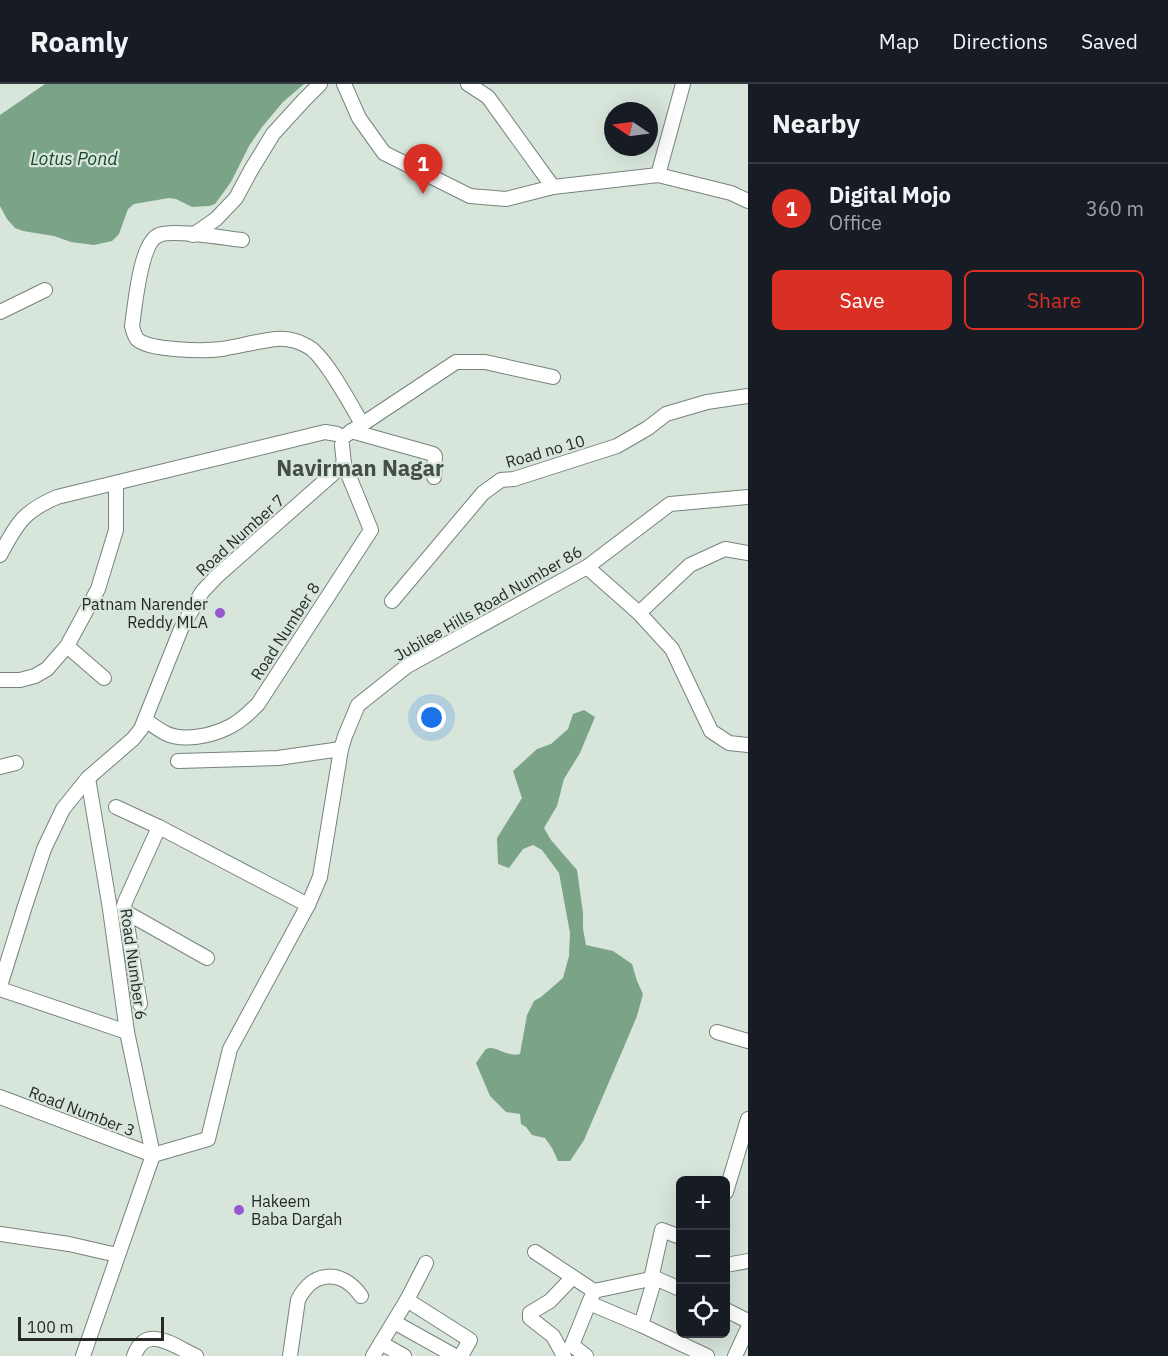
<!DOCTYPE html>
<html lang="en">
<head>
<meta charset="utf-8">
<style>
  body { margin:0; font-family:"IBM Plex Sans",sans-serif; background:#242831; color:#f1f3f6 }
  .controls { position:absolute; right:18px; bottom:18px; display:grid; overflow:hidden; border-radius:9px; box-shadow:0 6px 24px #0002 }
  .controls button { width:54px; height:54px; display:grid; place-items:center; padding:0; border:0; border-bottom:2px solid #363941; background:#171b24; color:#f1f3f6; font:30px sans-serif }
  .compass { position:absolute; left:604px; top:18px; width:54px; height:54px; border-radius:50%; background:#171b24; box-shadow:0 6px 24px #0002; rotate:283deg }
  .scale { position:absolute; left:18px; bottom:15px; width:146px; box-sizing:border-box; padding-left:6px; border:3px solid #252a27; border-top:0; font-size:16px; line-height:21px; white-space:nowrap; color:#252a27; -webkit-text-stroke:4px #d7e5db; paint-order:stroke }
  .you { position:absolute; left:432px; top:634px; width:21px; height:21px; margin:-15px; border:4px solid #fff; border-radius:50%; background:#1a73e8; box-shadow:0 0 0 9px #1a73e833 }
  .badge { display:grid; place-items:center; width:39px; height:39px; border-radius:50%; background:#d93025; color:#fff; font-size:20px; font-weight:700 }
  .pin { position:absolute; translate:-50% -50px; filter:drop-shadow(0 2px 3px #0008) }
  .pin::after { content:''; position:absolute; top:32px; width:21px; height:18px; background:inherit; clip-path:polygon(0 0,100% 0,50% 100%) }
  .list { margin:0; padding:0; list-style:none }
  h2 { display:flex; justify-content:space-between; align-items:center; height:78px; margin:0; padding:0 24px; font-size:26px }
  h2 small { font-size:20px; font-weight:400; color:#9ea1a6 }
  .list li { display:grid; grid-template-columns:39px 1fr auto; gap:18px; align-items:center; box-sizing:border-box; height:90px; padding:0 24px; border-top:2px solid #363941 }
  .list b { display:block; font-size:22px; white-space:nowrap }
  .list p { margin:0; font-size:20px; white-space:nowrap; color:#9ea1a6 }
  .list em { font-size:20px; font-style:normal; color:#9ea1a6 }
  .actions { display:flex; gap:12px; padding:18px 24px }
  .actions a { flex:1; padding:14px 0; border:2px solid #d93025; border-radius:9px; text-align:center; font-size:21px; color:#d93025 }
  .actions .main { background:#d93025; color:#fff }
  .icon { flex:none; width:33px; height:33px; fill:none; stroke:currentColor; stroke-width:2; stroke-linecap:round; stroke-linejoin:round }
  .map { position:relative; flex:none; width:748px; height:1272px; overflow:hidden }
  header { display:flex; align-items:center; gap:36px; box-sizing:border-box; height:84px; padding:0 30px; background:#171b24; border-bottom:2px solid #363941 }
  header strong { font-size:28px }
  nav { display:flex; gap:33px; margin-inline-start:auto; font-size:21px }
  main { display:flex }
  aside { flex:1; background:#171b24 }
  .map>svg:first-child { display:block }
</style>
</head>
<body>
<header>
<strong>Roamly</strong>
<nav><a>Map</a><a>Directions</a><a>Saved</a></nav>
</header>
<main>
<div class="map">
<svg width="748" height="1272" viewBox="0 0 748 1272">
  <rect width="100%" height="100%" fill="#d7e5db"/>
  <!-- water -->
  <g fill="#7aa388">
    <polygon points="45,0 304,0 283,18 262,43 249,62 231,98 215,120 209,122 192,123 176,115 169,114 134,120 128,125 119,150 112,157 94,161 71,158 54,152 23,147 15,144 7,135 0,122 0,31"/>
    <path d="M584,626l11,7 -15,36 -16,26 -7,27 -13,22 7,12 26,30 6,43v16l3,16 27,6 19,13 5,17 6,13 -6,22 -25,59 -28,65 -14,21h-12l-6,-13 -7,-10 -13,-3 -6,-8 -5,-3 -1,-10 -14,-2 -16,-16 -14,-33c3,-4 6,-9 9,-13 9,-7 21,8 35,4l7,-39 7,-14 7,-4 22,-19 6,-22 1,-23 -11,-60 -17,-23 -9,-5 -10,4 -14,19 -11,-4 -1,-26 25,-40 -9,-27 24,-22 14,-5 17,-15 5,-15z"/>
  </g>
  <g fill="none" stroke-linecap="round" stroke-linejoin="round">
    <!-- minor casing -->
    <g stroke="#77837b" stroke-width="16">
      <g id="minor">
        <polyline points="344,0 359,34 384,69 470,112 506,115 553,103 658,91 731,109 748,117"/>
        <polyline points="468,0 488,13 553,103"/>
        <polyline points="658,91 683,0"/>
        <polyline points="193,151 216,135 236,114 251,86 273,50 304,16 320,0"/>
        <path d="M242,156c-18,-2 -69,-11 -83,-5 -19,7 -24,72 -27,91 1,4 2,9 5,13 12,12 68,12 85,10 18,-3 36,-8 54,-10 10,-1 22,2 31,7 17,8 44,59 55,78"/>
        <polyline points="0,228 45,206"/>
        <polyline points="351,347 433,370 435,372 434,393"/>
        <polyline points="346,351 456,278 485,278 553,293"/>
        <path d="M0,471c17,-32 24,-44 57,-58l268,-65 12,2"/>
        <polyline points="587,483 639,529 672,565 711,647 729,659 748,661"/>
        <polyline points="392,517 483,409 501,396 514,395 617,362 648,344 666,330 707,318 748,312"/>
        <polyline points="639,529 690,481 725,465 748,469"/>
        <polyline points="67,562 104,594"/>
        <polyline points="0,596 20,596 35,592 47,585 67,562 98,505 116,446 116,400"/>
        <path d="M145,636c6,4 13,9 20,13 18,9 46,3 64,-6 11,-5 20,-14 29,-23l113,-174 -27,-66"/>
        <polyline points="178,677 278,674 341,665"/>
        <polyline points="0,683 16,679"/>
        <polyline points="88,694 110,825 127,948 153,1071"/>
        <polyline points="116,723 159,743"/>
        <polyline points="125,826 129,830 207,874"/>
        <polyline points="0,902 25,822 44,765 63,725 88,694 133,655 141,645 181,545 202,508 216,493 344,380 342,361"/>
        <polyline points="0,905 127,948"/>
        <polyline points="140,920 124,822 125,818 159,743 308,821"/>
        <polyline points="717,948 748,957"/>
        <polyline points="0,1013 153,1071"/>
        <polyline points="726,1108 748,1035"/>
        <polyline points="0,1150 69,1160 117,1171"/>
        <polyline points="535,1168 594,1207 655,1194 680,1205"/>
        <polyline points="726,1181 748,1177"/>
        <polyline points="651,1195 662,1146 680,1153"/>
        <polyline points="594,1207 589,1219 641,1241 707,1272"/>
        <polyline points="407,1216 470,1256 461,1272"/>
        <polyline points="726,1226 748,1237"/>
        <polyline points="394,1238 455,1272"/>
        <polyline points="641,1241 655,1194"/>
        <polyline points="381,1259 404,1272"/>
        <polyline points="83,1272 153,1071 208,1055 230,965 308,821 320,793 341,665 345,652 358,621 407,582 587,483 670,420 748,413"/>
        <path d="M134,1272c12,-33 40,-10 62,0"/>
        <path d="M290,1272l8,-56c15,-30 44,-31 63,-4"/>
        <polyline points="373,1272 407,1216 426,1179"/>
        <polyline points="564,1272 553,1252 530,1234 530,1229 550,1217 572,1194"/>
        <polyline points="586,1272 572,1261 589,1219"/>
        <polyline points="735,1272 748,1244"/>
      </g>
    </g>
    <!-- minor -->
    <use href="#minor" stroke="#fff" stroke-width="14"/>
  </g>
  <!-- markers -->
  <g fill="#9758cf" stroke="#d7e5db" stroke-width="2">
    <circle cx="220" cy="529" r="6"/>
    <circle cx="239" cy="1126" r="6"/>
  </g>
  <g text-anchor="middle" dominant-baseline="central" stroke-width="4.5" stroke-linejoin="round" paint-order="stroke">
    <!-- street labels -->
    <g font-size="16" fill="#252a27" stroke="#d7e5db">
      <text transform="translate(545 367) rotate(-16)">Road no 10</text>
      <text transform="translate(240 451) rotate(-42)">Road Number 7</text>
      <text transform="translate(488 519) rotate(-30)">Jubilee Hills Road Number 86</text>
      <text transform="translate(285 547) rotate(-57)">Road Number 8</text>
      <text transform="translate(134 880) rotate(82)">Road Number 6</text>
      <text transform="translate(82 1027) rotate(21)">Road Number 3</text>
    </g>
    <!-- poi labels -->
    <g font-size="16" fill="#252a27" stroke="#d7e5db" text-anchor="end">
      <text x="208" y="520">Patnam Narender<tspan x="208" dy="18">Reddy MLA</tspan></text>
      <text x="251" y="1117" text-anchor="start">Hakeem<tspan x="251" dy="18">Baba Dargah</tspan></text>
    </g>
    <!-- water labels -->
    <g font-size="18" font-style="italic" fill="#16482d" stroke="#d7e5db">
      <text x="74" y="74">Lotus Pond</text>
    </g>
    <!-- district labels -->
    <g font-size="22" font-weight="bold" fill="#434e46" stroke="#d7e5db">
      <text x="360" y="383">Navirman Nagar</text>
    </g>
  </g>
</svg>
<div class="controls">
<button>+</button>
<button>−</button>
<button><svg class="icon" aria-label="locate" viewBox="0 0 24 24"><circle cx="12" cy="12" r="6"/><path d="M12 2v4M12 18v4M2 12h4M18 12h4"/></svg></button>
</div>
<svg class="compass" viewBox="-18 -18 36 36"><path d="M0-13l5 13h-10z" fill="#e53935"/><path d="M0 13l5-13h-10z" fill="#9ea1a6"/></svg>
<div class="scale">100 m</div>
<div class="you"></div>
<div class="pin badge" style="left:423px;top:110px">1</div>
</div>
<aside>
<h2>Nearby<small></small></h2>
<ul class="list">
<li><span class="badge">1</span><div><b>Digital Mojo</b><p>Office</p></div><em>360 m</em></li>
</ul>
<div class="actions"><a class="main">Save</a><a>Share</a></div>
</aside>
</main>
</body>
</html>
